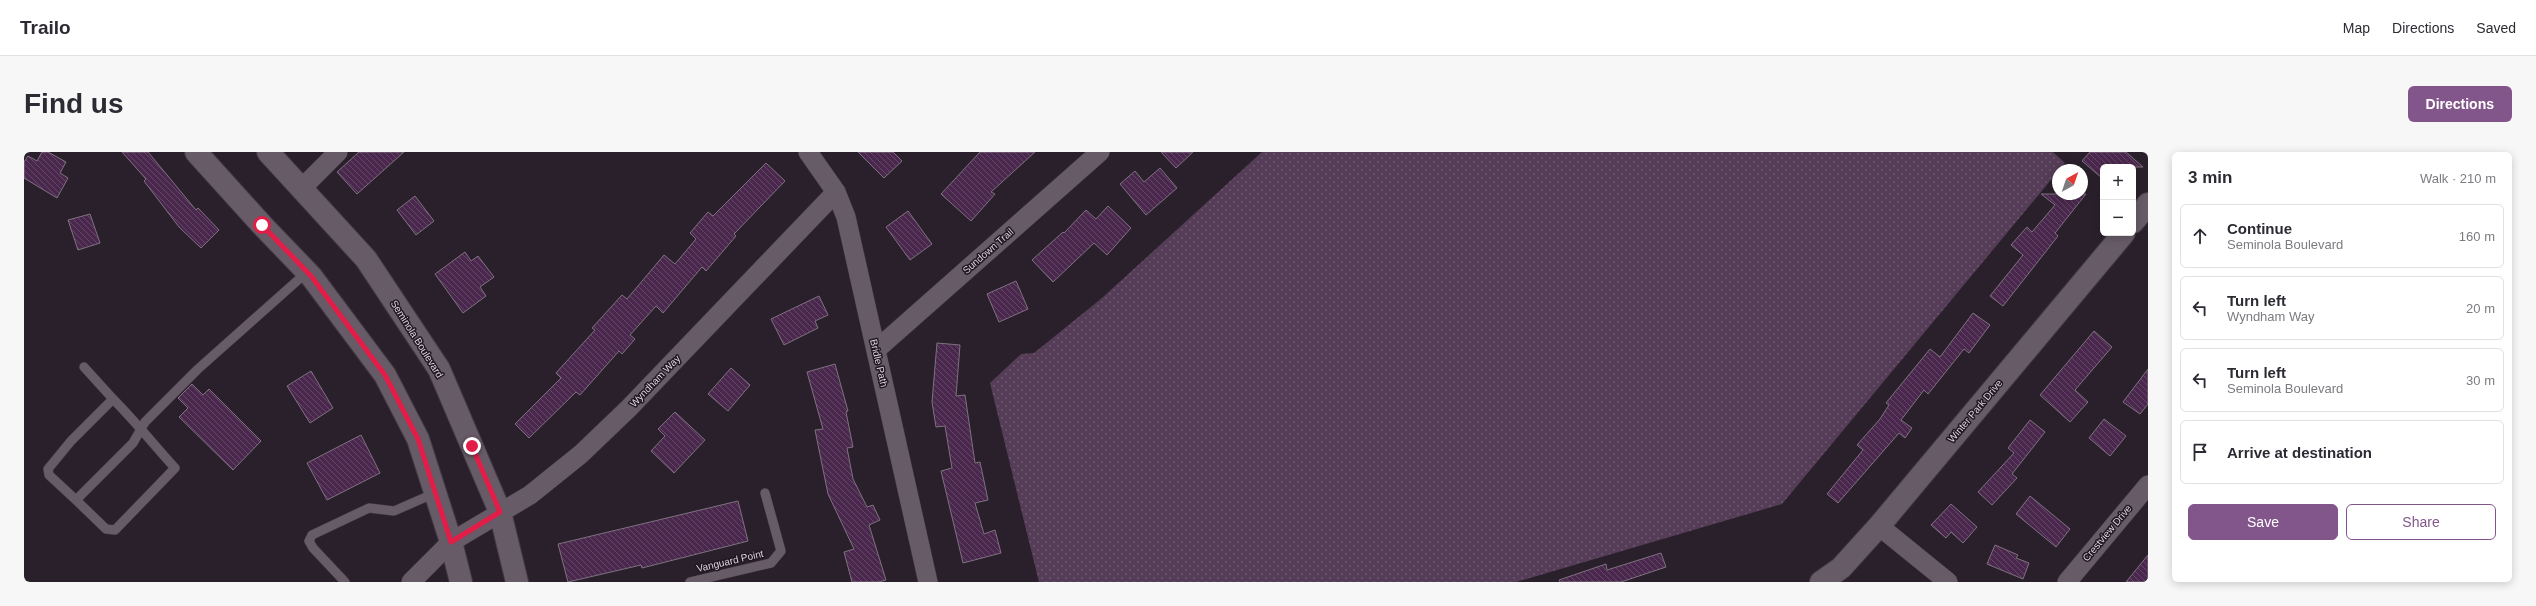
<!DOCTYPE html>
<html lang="en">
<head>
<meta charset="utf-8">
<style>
  body { margin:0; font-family:Helvetica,sans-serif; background:#f7f7f7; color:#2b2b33 }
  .controls { position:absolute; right:12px; top:12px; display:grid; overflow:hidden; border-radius:6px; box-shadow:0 2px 10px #0003 }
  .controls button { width:36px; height:36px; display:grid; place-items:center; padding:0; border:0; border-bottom:1px solid #e1e1e2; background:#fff; color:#2b2b33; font:20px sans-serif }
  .compass { position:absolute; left:2028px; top:12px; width:36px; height:36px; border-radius:50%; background:#fff; box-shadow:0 2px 10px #0003; rotate:40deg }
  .stop { position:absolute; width:12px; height:12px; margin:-9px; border:3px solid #e11d48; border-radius:50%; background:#fff }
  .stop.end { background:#e11d48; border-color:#fff; box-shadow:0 1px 4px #0008 }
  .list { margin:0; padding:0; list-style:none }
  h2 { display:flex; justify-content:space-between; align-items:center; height:52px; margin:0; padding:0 16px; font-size:17px }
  h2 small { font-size:13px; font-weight:400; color:#7c7c81 }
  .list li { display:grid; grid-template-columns:26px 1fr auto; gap:12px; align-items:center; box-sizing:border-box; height:64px; margin:0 8px 8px; padding:0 8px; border:1px solid #e1e1e2; border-radius:6px }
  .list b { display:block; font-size:15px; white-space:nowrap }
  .list p { margin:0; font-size:13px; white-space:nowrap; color:#7c7c81 }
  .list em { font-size:13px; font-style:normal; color:#7c7c81 }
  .actions { display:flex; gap:8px; padding:12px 16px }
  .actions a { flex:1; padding:9px 0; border:1px solid #83568b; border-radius:6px; text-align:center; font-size:14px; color:#83568b }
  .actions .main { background:#83568b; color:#fff }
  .icon { flex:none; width:22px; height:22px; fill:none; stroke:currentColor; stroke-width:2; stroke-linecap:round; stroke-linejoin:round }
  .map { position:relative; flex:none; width:2124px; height:430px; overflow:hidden; border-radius:6px }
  header { display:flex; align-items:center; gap:24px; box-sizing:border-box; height:56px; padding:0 20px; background:#fff; border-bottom:1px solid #e1e1e2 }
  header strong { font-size:19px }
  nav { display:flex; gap:22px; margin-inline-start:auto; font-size:14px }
  .intro { display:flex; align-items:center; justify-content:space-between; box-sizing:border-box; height:96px; padding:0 24px }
  h1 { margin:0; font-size:28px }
  .button { padding:10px 18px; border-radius:6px; background:#83568b; color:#fff; font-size:14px; font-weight:700 }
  main { display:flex; gap:24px; padding:0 24px }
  aside { flex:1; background:#fff; border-radius:6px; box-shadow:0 2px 10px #0003 }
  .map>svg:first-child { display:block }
</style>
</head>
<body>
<header>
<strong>Trailo</strong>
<nav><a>Map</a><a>Directions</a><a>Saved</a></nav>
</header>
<div class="intro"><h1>Find us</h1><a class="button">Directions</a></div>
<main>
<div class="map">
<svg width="2124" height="430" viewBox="0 0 2124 430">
  <defs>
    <pattern id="park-dots" width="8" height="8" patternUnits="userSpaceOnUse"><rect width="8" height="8" fill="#553d57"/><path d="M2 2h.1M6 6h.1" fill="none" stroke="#6d586f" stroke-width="1.8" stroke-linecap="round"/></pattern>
    <pattern id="building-back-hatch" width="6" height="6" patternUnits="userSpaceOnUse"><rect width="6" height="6" fill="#4a284d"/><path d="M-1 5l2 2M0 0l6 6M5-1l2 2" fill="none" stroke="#644666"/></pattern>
  </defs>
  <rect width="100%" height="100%" fill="#2a202b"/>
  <!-- park -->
  <polygon fill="url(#park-dots)" points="1238,0 2029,0 2041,11 1758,352 1492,430 1015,430 966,231 997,202 1010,201 1078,146"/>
  <!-- building -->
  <g fill="url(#building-back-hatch)" stroke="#7e727f">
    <polygon points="18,0 24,0 42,10 36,21 44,26 33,46 0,26 0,10 4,4 13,9"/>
    <polygon points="98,0 124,0 172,58 174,56 195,78 177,96 155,75 120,29 122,27"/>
    <polygon points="335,0 380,0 333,42 313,20"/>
    <polygon points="834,0 869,0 878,9 860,26"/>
    <polygon points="956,0 1011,0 967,40 971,42 947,69 917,42"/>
    <polygon points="1137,0 1169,0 1152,16"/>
    <polygon points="2066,0 2102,0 2119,15 2079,15 2079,27 2058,9"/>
    <polygon points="742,11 761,29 710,82 712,84 682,119 678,115 639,161 632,154 606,183 611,187 598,202 595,199 556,243 552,240 505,286 491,272 537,226 532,221 571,178 568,176 598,143 603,147 640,103 651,112 672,87 666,81 684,60 689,64"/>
    <polygon points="1136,16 1153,36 1122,63 1096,32 1111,19 1120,30"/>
    <polygon points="2017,42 2062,42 2031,81 2034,84 1979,154 1966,144 1999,103 1987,93 2003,75 2008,80 2031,53"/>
    <polygon points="391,44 410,69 392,83 373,58"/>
    <polygon points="1084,54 1107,76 1083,103 1070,91 1029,130 1008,108 1039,80 1040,81 1062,58 1072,67"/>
    <polygon points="884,59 908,92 886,108 862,75"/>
    <polygon points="66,62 76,91 54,98 44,68"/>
    <polygon points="441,100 447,109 454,104 470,125 456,135 462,144 439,161 411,122"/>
    <polygon points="992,129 1004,157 975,170 963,142"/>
    <polygon points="795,144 804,163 791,169 794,176 760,193 747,167"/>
    <polygon points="1949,161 1966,173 1945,201 1940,197 1904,242 1900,238 1877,268 1888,276 1881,286 1875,281 1814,351 1803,342 1839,298 1833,293 1856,267 1865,253 1862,251 1906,197 1916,205"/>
    <polygon points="2070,179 2088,195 2051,238 2064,250 2046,270 2016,243"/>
    <polygon points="913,191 936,193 932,244 941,243 951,311 956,310 964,348 951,351 960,382 971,378 977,401 939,411 917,319 928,316 921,274 912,275 908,250"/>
    <polygon points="811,212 824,259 822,260 829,295 823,296 829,327 843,355 849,353 856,368 845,373 862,428 855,430 828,430 820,400 830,397 804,342 791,278 799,277 783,220"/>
    <polygon points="707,216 726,233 704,259 684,242"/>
    <polygon points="2124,217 2124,252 2116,262 2099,250"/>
    <polygon points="287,219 309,256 286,271 263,234"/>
    <polygon points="168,232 179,243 185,237 237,289 209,318 155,265 164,256 154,246"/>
    <polygon points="651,260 681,288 650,321 627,299 641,284 634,277"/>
    <polygon points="2080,267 2102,284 2086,304 2065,286"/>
    <polygon points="2006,268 2021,280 1988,322 1993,326 1968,353 1954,340 1990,301 1984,296"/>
    <polygon points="337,283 356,321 303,348 283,311"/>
    <polygon points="2006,344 2046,377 2032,395 1992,362"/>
    <polygon points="714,349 724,389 618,416 617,413 544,430 534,392"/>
    <polygon points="1927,352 1953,375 1939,391 1927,380 1922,386 1907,373"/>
    <polygon points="1971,393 1994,403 1992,406 2005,411 1999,427 1963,412"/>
    <polygon points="1637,401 1642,415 1597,430 1536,430 1535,428 1582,412 1583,418"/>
    <polygon points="2124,403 2124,430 2102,430"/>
  </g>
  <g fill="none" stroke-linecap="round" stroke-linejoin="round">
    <!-- service casing -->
    <g stroke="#443a44" stroke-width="10">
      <g id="service">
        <polyline points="60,215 89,247"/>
        <path d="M52,348l30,29 9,1 60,-62c-21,-23 -40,-47 -62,-69l-42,42 -23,28 1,6 27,25 57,-57 12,-21 53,-53 109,-97"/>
        <polyline points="321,430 289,396 285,389 288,383 345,356 370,359 411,341"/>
        <polyline points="666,430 747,411 757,399 741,341"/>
      </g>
    </g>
    <!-- minor casing -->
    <g stroke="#443a44" stroke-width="20">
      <g id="minor">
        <polyline points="784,0 812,40 822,65 904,430"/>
        <polyline points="278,36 314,0"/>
        <polyline points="852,198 1076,0"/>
        <polyline points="1855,374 1924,430"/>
        <polyline points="387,430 427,390 506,343 557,302 605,256 812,40"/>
        <polyline points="2043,430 2124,333"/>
      </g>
    </g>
    <!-- tertiary casing -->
    <g stroke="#443a44" stroke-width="24">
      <g id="tertiary">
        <polyline points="2109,70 2124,52"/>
        <polyline points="1797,430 1817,416 1855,374 2100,81"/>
      </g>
    </g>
    <!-- secondary casing -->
    <g stroke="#443a44" stroke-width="24">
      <g id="secondary">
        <polyline points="172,0 238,73 287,124 361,223 394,287 427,390 437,430"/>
        <polyline points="244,0 342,107 415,217 476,360 493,430"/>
      </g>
    </g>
    <!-- service -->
    <use href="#service" stroke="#675b68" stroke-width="9"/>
    <!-- minor -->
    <use href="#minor" stroke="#675b68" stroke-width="19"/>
    <!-- tertiary -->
    <use href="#tertiary" stroke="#675b68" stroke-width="22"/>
    <!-- secondary -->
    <use href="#secondary" stroke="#675b68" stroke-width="22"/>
  </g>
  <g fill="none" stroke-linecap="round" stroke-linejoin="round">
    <!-- route -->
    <polyline stroke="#e11d48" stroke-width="5" points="238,73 287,124 361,223 394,287 427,390 476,360 448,294"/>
  </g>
  <g text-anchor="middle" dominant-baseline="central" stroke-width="3" stroke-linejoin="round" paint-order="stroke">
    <!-- street labels -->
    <g font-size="10" fill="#ded6de" stroke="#211721">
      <text transform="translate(964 99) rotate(-41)">Sundown Trail</text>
      <text transform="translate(393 187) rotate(58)">Seminola Boulevard</text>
      <text transform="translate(855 211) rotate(77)">Bridle Path</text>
      <text transform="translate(631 229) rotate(-46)">Wyndham Way</text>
      <text transform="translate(1951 259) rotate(-50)">Winter Park Drive</text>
      <text transform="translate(2083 381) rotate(-50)">Crestview Drive</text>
      <text transform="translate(706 409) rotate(-13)">Vanguard Point</text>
    </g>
  </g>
</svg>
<div class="controls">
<button>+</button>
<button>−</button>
</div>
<svg class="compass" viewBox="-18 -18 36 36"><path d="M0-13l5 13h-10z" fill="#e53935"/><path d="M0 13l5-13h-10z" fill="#7c7c81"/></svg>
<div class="stop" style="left:238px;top:73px"></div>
<div class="stop end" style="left:448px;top:294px"></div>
</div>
<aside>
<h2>3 min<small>Walk · 210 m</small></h2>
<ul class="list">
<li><svg class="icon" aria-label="ahead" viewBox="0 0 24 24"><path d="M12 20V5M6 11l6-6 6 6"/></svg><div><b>Continue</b><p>Seminola Boulevard</p></div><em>160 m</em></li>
<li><svg class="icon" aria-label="left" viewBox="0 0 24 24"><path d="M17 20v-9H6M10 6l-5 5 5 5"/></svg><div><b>Turn left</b><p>Wyndham Way</p></div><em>20 m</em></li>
<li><svg class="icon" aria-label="left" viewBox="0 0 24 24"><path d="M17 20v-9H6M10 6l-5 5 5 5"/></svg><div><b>Turn left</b><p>Seminola Boulevard</p></div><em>30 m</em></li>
<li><svg class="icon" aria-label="arrive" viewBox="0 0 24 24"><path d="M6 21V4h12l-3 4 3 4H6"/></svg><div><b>Arrive at destination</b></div></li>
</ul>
<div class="actions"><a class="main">Save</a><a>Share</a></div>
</aside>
</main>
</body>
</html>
